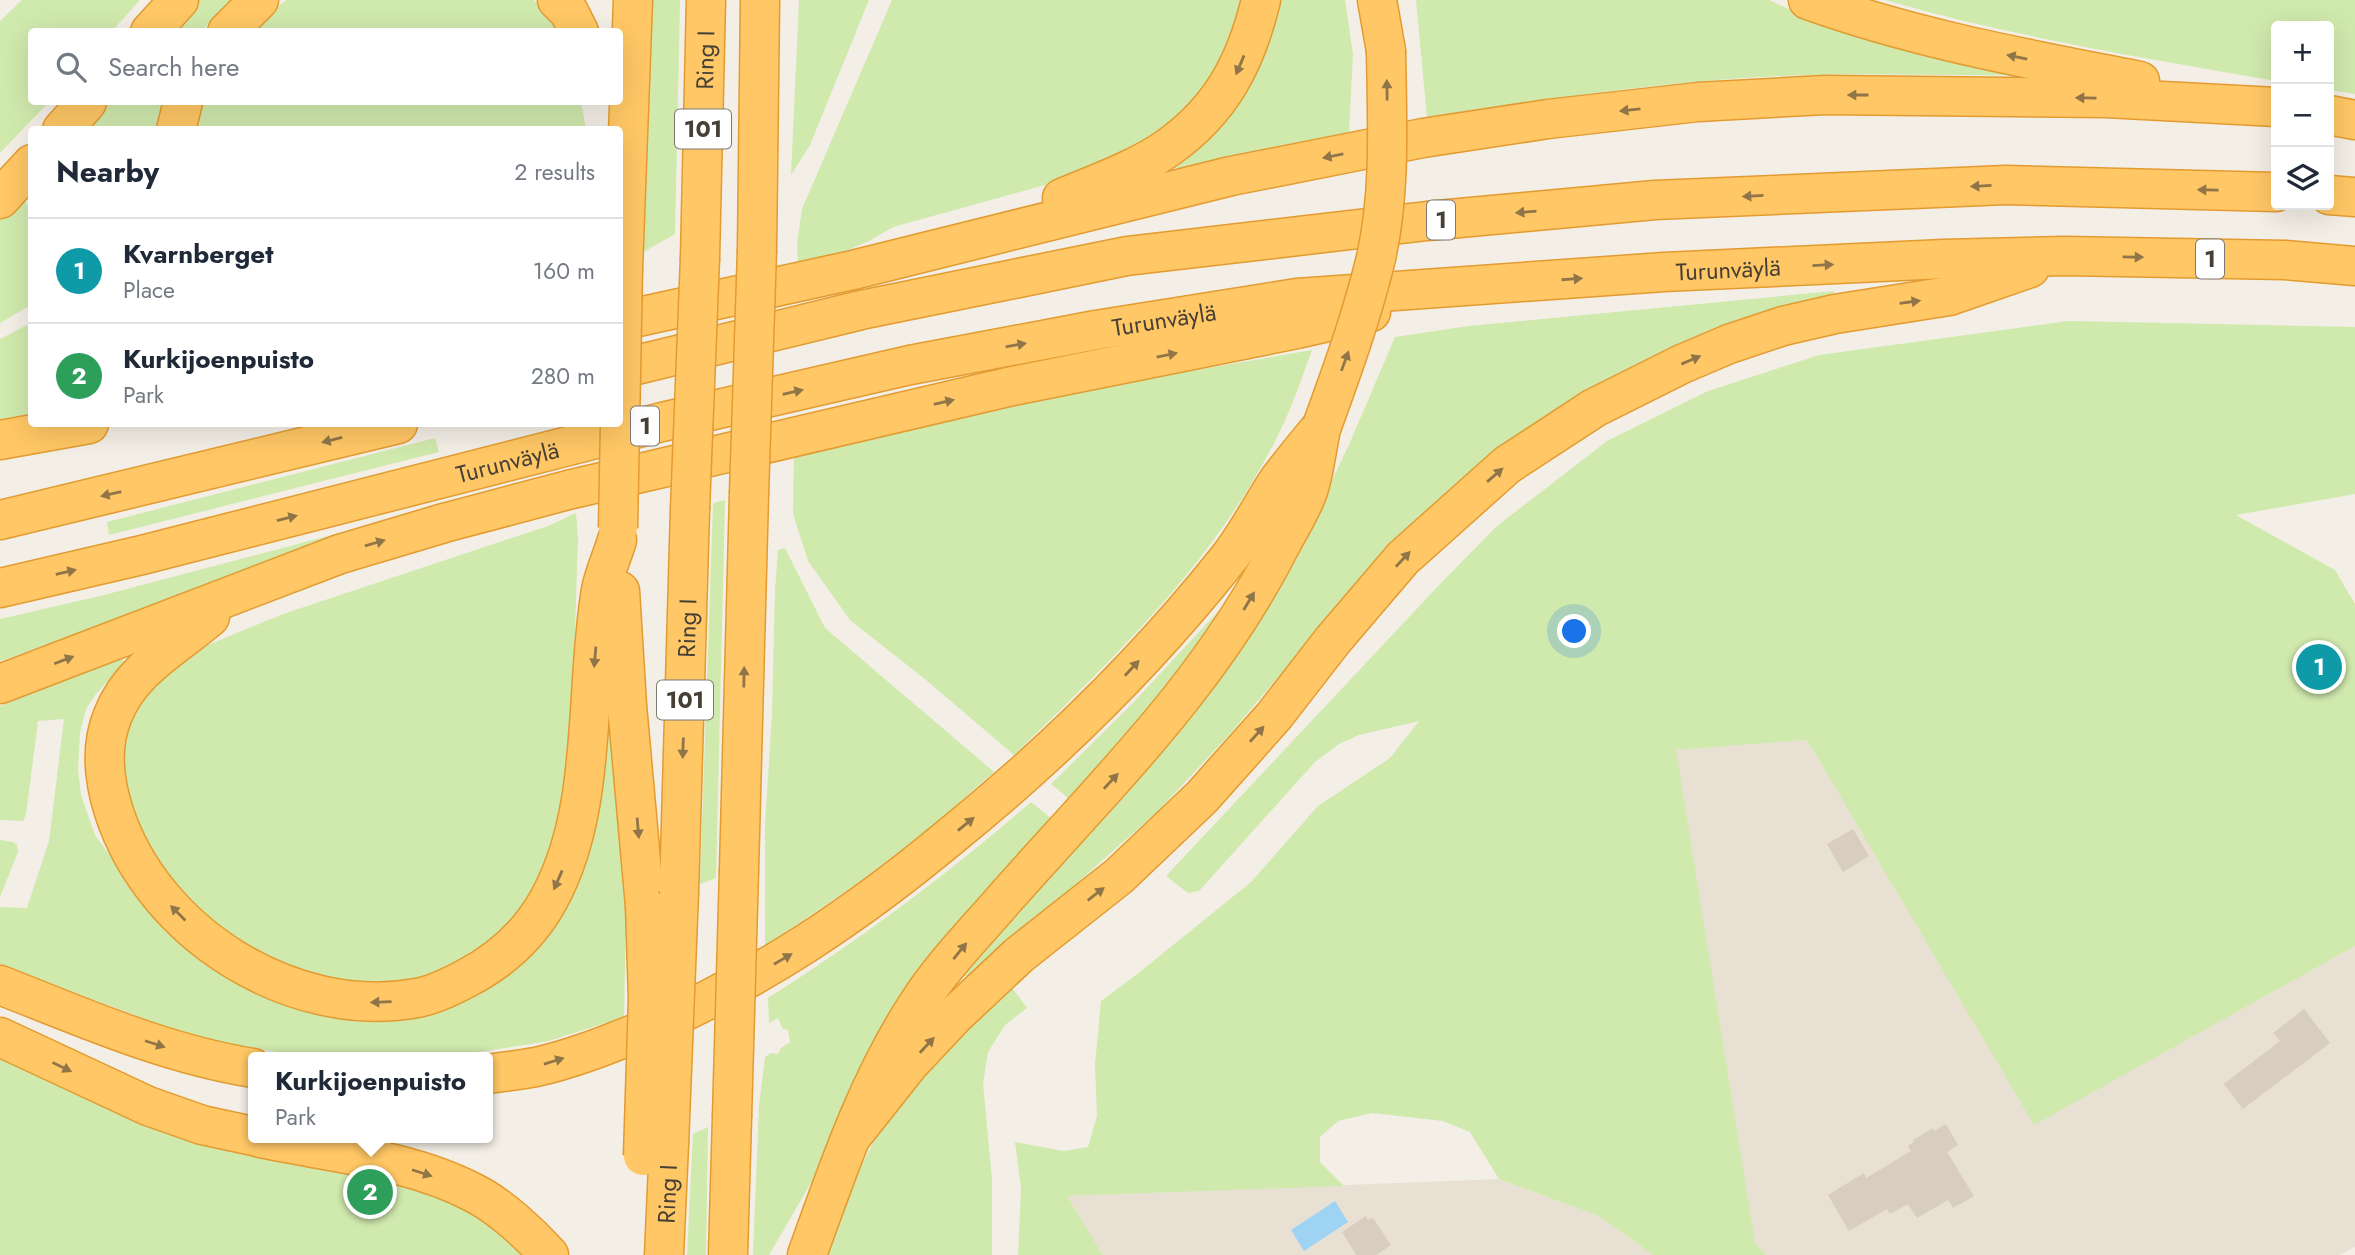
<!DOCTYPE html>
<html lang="en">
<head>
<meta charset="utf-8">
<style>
  body { margin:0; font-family:Jost,sans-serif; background:#f2f2f3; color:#1f2937 }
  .controls { position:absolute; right:21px; top:21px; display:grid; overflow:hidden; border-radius:7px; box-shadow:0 7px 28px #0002 }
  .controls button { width:63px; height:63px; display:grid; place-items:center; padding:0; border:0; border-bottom:2px solid #e0e1e3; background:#fff; color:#1f2937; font:35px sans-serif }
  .you { position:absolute; left:1575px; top:632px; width:24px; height:24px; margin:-18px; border:5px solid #fff; border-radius:50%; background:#1a73e8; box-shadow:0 0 0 10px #1a73e833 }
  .badge { display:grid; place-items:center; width:46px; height:46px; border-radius:50%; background:#b45309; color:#fff; font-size:23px; font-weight:700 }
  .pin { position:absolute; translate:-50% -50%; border:4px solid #fff; box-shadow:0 2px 7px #0006 }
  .popup { position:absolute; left:248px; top:1052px; width:245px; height:91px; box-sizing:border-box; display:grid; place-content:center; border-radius:7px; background:#fff; filter:drop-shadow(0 2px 5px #0005); font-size:23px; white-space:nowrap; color:#747a83 }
  .popup b { font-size:26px; color:#1f2937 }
  .popup::after { content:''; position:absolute; left:50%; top:100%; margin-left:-14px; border:14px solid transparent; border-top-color:#fff }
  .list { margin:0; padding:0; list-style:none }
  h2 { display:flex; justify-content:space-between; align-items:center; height:91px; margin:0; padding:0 28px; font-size:30px }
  h2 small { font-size:23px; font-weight:400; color:#747a83 }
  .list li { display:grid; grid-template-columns:46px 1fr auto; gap:21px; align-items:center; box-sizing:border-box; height:105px; padding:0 28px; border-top:2px solid #e0e1e3 }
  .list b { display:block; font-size:26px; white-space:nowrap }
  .list p { margin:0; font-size:23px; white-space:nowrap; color:#747a83 }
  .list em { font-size:23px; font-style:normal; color:#747a83 }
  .icon { flex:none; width:38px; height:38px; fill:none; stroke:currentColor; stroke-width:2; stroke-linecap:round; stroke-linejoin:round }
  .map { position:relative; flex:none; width:2355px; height:1255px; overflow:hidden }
  .search { position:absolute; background:#fff; box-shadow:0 7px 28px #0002; left:28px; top:28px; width:595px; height:77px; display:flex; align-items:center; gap:18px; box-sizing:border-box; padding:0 24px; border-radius:7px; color:#747a83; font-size:26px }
  .panel { position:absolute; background:#fff; box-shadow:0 7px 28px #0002; left:28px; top:126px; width:595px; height:301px; border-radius:7px }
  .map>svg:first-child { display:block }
</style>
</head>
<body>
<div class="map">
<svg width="2355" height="1255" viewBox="0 0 2355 1255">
  <rect width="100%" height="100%" fill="#f3efe6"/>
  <!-- residential -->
  <g fill="#e8e1d3">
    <polygon points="1807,740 2034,1124 2355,946 2355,1247 2339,1255 1766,1255 1318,806 1458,766"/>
    <polygon points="1499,1179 1599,1216 1653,1255 1103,1255 1066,1196"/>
  </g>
  <!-- green -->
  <g fill="#d0e9ad">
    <polygon points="22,0 140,0 112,31 32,32 32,102 49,102 0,153 0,21"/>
    <polygon points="197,0 232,0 212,19 202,31 168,32"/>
    <polygon points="287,0 534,0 557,31 248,32 265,15"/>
    <polygon points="645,0 680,0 675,234 640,254"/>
    <polygon points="799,0 869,0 810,145 791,175"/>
    <polygon points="892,0 1247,0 1244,24 1201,98 1124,158 1045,185 893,227 869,241 827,259 798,265 797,244 802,209"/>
    <polygon points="1280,0 1345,0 1353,54 1349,132 1268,148 1191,168 1170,168 1268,39"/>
    <path d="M1416,0h353l29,13 217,62c-68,1 -135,-2 -202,0 -130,3 -258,23 -386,43z"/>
    <path d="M1885,0h470v94l-26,-4v-64h-53v55c-131,-23 -263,-44 -391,-81z"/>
    <polygon points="105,102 164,102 158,129 79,130"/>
    <polygon points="204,102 581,102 586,129 195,130"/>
    <polygon points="19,192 31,211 31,305 0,323 0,213"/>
    <polygon points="1834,291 1833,299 1745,320 1337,608 1228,736 1158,811 1015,938 968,976 960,976 1197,708 1243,648 1294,558 1348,447 1395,337 1469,326"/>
    <polygon points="2069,321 2355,327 2355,494 2236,515 2335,570 2355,604 2355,946 2034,1125 1807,740 1676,750 1755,1243 1766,1255 1653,1255 1599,1216 1499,1179 1470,1132 1443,1121 1372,1113 1338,1121 1320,1137 1320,1162 1344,1186 1067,1196 1103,1255 1018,1255 1021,1188 1015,1142 1064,1151 1088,1147 1097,1116 1095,1065 1101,1001 1136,975 1251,882 1318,806 1390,758 1419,721 1359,735 1339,744 1315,762 1199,891 1188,893 1166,876 1441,583 1497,526 1607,441 1708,391 1819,355"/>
    <polygon points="31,323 31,416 0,420 0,339"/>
    <path d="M1312,350c-9,25 -18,51 -29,75 -62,131 -166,230 -269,330l-88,-75 -76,-60 -42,-59 -15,-47 1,-65 262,-55z"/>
    <polygon points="435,438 439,452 109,535 107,522"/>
    <polygon points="725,500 716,878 700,884 713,503"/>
    <polygon points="415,513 0,661 0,619 100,596"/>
    <polygon points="576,513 578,538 573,691 561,839 546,881 476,964 392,988 298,972 214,927 167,874 147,843 130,809 123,780 122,751 128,722 154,681 198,649 283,614 548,526"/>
    <polygon points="785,548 825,628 994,772 926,831 855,885 765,946 765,825 772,714 775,590 778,550"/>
    <polygon points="1226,603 1196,654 1072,801 1051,784 1131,705"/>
    <polygon points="119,657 125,662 96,694 86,709 80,733 78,770 81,795 95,835 135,890 357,1016 569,900 582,873 590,844 604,731 609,728 614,757 626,913 624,1017 549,1041 486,1051 417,1057 309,1056 232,1046 159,1024 0,965 0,907 27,908 49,841 64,719 38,721 26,815 23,821 0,820 0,706"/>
    <path d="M1031,802l21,17 -42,44 -42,48 -83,116 -32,54 -26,61 -8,27 -50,86h-16l6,-150 6,-48 6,-4 7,1 3,-6 9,-6 -2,-12 -5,-1 -5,-11 -9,5 -1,-25c93,-59 180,-124 263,-196z"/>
    <polygon points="0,840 13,842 17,845 18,852 0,897"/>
    <path d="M1010,985l17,23 -22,17 -17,27 -5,32 9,95v76h-164c20,-58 41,-119 81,-167 31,-36 68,-69 101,-103z"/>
    <polygon points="0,1050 401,1180 466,1204 531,1255 0,1255"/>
    <polygon points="708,1127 706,1255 687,1255 693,1134"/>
  </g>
  <!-- water -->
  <polygon fill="#9fd3f3" points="1335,1201 1348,1222 1304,1251 1291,1230"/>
  <!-- building -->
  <g fill="#d8cdbe">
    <polygon points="1853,829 1869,856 1843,872 1827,844"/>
    <polygon points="2304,1009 2330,1043 2243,1109 2224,1084 2280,1041 2273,1033"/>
    <polygon points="1946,1124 1958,1145 1947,1152 1974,1196 1953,1208 1948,1200 1917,1218 1908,1204 1890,1214 1887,1209 1849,1231 1828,1195 1864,1173 1866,1178 1911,1151 1908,1146 1914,1142 1913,1140 1933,1128 1934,1131"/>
    <polygon points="1366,1216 1368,1220 1373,1218 1391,1245 1376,1255 1356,1255 1342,1232"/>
  </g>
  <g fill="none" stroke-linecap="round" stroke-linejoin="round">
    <!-- highway casing -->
    <g stroke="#e39b31" stroke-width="41">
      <g id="highway">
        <polyline points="557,0 569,12 579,32"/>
        <polyline points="1377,0 1386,51"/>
        <path d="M1808,0c108,39 220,59 332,81"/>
        <polyline points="150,32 179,0"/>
        <polyline points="227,32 259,0"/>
        <polyline points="2329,115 2355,120"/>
        <polyline points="62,130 87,102"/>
        <polyline points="176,130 183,102"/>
        <polyline points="2329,195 2355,197"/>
        <path d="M1062,198c34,-14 78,-30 107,-51 53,-38 77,-85 92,-147"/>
        <polyline points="0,199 32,164"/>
        <polyline points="757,250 760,0"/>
        <path id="s1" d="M700,258l6,-258"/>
        <polyline points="623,268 633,0"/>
        <polyline points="620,321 853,270 1231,176 1423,138 1548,119 1698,102 1825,95 2106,98 2276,107"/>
        <polyline points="620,369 861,310 1127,256 1427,221 1655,200 2006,185 2276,192"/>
        <polyline points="0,440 89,424"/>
        <polyline points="0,520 398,424"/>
        <path id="s2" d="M0,588l142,-33 520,-133 248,-57 186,-35 201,-32 367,-26 280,-13 121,-3 220,4 70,6"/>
        <polyline points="620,591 627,705 645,906"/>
        <path d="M210,617c-35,30 -79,52 -97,98 -13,31 -9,66 1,97 39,120 177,209 303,186 17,-3 33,-11 48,-19 35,-18 65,-45 84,-80 50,-91 35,-209 52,-309 3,-16 11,-33 16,-50"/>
        <polyline points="0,684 340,554 444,523 568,490 1008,387 1297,329 1371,312"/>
        <polyline points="739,870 749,494"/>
        <path id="s3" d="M679,892l11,-383"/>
        <path d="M0,985c82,32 165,69 253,83"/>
        <polyline points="0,1037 148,1106 202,1125 253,1136"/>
        <path d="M487,1074c16,-2 33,-4 49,-7 37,-8 73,-23 108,-37 114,-49 212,-115 307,-194 101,-82 196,-175 277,-277 19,-24 33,-52 50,-78 14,-19 29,-37 44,-55"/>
        <polyline points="852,1136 909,1064 954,1016 1019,955 1119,876 1202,797 1274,716 1333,640 1403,558 1507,465 1594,408 1682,364 1729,344 1783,326 1835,314 1949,296 2030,268"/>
        <path d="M260,1138c71,15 149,21 214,55 26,13 56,41 75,62"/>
        <path id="s4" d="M664,1255l5,-111"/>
        <polyline points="728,1255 732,1117"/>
        <path d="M807,1255c31,-86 61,-175 111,-251 24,-38 59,-73 88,-107 100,-113 203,-212 273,-349 9,-18 22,-37 29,-57 6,-17 8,-38 12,-57"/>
      </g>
    </g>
    <!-- highway -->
    <use href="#highway" stroke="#ffc765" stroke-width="38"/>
    <!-- highway-bridge casing -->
    <g stroke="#e39b31" stroke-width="41" stroke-linecap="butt">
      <g id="highway-bridge">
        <path d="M1322,426c20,-55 40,-110 54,-168 15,-67 11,-138 10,-207"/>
        <polyline points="749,494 757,250"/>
        <polyline points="690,509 700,258"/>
        <polyline points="618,528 623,268"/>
        <polyline points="732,1117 739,870"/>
        <polyline points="669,1144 679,892"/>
        <polyline points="643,1156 648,999 645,906"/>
      </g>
    </g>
    <!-- highway-bridge -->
    <use href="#highway-bridge" stroke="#ffc765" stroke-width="38"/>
  </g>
  <!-- one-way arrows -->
  <defs><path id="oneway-solid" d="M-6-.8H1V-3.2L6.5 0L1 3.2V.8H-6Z" transform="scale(1.75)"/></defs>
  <g fill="#907548">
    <use href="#oneway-solid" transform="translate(2017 57) rotate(-168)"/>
    <use href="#oneway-solid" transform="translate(1240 65) rotate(113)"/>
    <use href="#oneway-solid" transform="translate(1387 90) rotate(-91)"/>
    <use href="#oneway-solid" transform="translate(1858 95) rotate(180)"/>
    <use href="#oneway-solid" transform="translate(2086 98) rotate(-179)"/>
    <use href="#oneway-solid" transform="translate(1630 110) rotate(174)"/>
    <use href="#oneway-solid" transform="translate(1333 156) rotate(169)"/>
    <use href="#oneway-solid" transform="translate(1981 186) rotate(177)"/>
    <use href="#oneway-solid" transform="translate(2208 190) rotate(-179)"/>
    <use href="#oneway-solid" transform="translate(1753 196) rotate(177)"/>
    <use href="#oneway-solid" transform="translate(1526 212) rotate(175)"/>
    <use href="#oneway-solid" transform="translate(2133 257) rotate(1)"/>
    <use href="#oneway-solid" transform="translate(1823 265) rotate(-3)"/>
    <use href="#oneway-solid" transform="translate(1572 279) rotate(-4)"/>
    <use href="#oneway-solid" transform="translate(1910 302) rotate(-8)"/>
    <use href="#oneway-solid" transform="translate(1016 345) rotate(-10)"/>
    <use href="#oneway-solid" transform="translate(1167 355) rotate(-11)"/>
    <use href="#oneway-solid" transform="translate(1691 360) rotate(-23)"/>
    <use href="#oneway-solid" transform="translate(1345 361) rotate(-70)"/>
    <use href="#oneway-solid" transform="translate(793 392) rotate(-13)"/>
    <use href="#oneway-solid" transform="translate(944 402) rotate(-13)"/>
    <use href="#oneway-solid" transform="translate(332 440) rotate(166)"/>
    <use href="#oneway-solid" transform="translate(1495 475) rotate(-41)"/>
    <use href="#oneway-solid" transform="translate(111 494) rotate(167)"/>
    <use href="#oneway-solid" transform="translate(287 518) rotate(-14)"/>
    <use href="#oneway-solid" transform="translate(375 543) rotate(-16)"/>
    <use href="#oneway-solid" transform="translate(1403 559) rotate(-47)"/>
    <use href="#oneway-solid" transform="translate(66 572) rotate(-13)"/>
    <use href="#oneway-solid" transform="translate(1249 601) rotate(-59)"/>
    <use href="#oneway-solid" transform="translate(595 657) rotate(95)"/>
    <use href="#oneway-solid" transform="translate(64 660) rotate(-21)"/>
    <use href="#oneway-solid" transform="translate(1132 668) rotate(-47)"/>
    <use href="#oneway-solid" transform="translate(744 677) rotate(-89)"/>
    <use href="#oneway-solid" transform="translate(1257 734) rotate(-48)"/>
    <use href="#oneway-solid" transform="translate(683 748) rotate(92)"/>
    <use href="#oneway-solid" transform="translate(1111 781) rotate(-47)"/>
    <use href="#oneway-solid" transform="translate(966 824) rotate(-39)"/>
    <use href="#oneway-solid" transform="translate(638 828) rotate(85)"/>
    <use href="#oneway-solid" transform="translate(558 880) rotate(114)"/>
    <use href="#oneway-solid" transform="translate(1096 894) rotate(-38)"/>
    <use href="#oneway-solid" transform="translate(178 913) rotate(-135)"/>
    <use href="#oneway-solid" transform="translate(960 951) rotate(-51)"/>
    <use href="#oneway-solid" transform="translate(783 959) rotate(-30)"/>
    <use href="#oneway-solid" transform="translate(381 1002) rotate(178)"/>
    <use href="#oneway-solid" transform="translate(155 1044) rotate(18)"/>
    <use href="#oneway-solid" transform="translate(927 1045) rotate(-47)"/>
    <use href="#oneway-solid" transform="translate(554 1061) rotate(-17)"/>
    <use href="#oneway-solid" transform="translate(62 1067) rotate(26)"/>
    <use href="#oneway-solid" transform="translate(422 1173) rotate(18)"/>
  </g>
  <g text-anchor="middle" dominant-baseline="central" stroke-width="5" stroke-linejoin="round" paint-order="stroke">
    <!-- shield labels -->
    <g fill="#fff" stroke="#7e7972" stroke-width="2">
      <rect x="675" y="109.5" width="56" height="39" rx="5"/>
      <rect x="1427" y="200.5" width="28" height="39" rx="5"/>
      <rect x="2196" y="239.5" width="28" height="39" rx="5"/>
      <rect x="631" y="406.5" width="28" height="39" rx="5"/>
      <rect x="657" y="680.5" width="56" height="39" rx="5"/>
    </g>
    <g font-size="23" font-weight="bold" fill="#463f35">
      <text x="703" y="129">101</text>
      <text x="1441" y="220">1</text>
      <text x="2210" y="259">1</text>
      <text x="645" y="426">1</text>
      <text x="685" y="700">101</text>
    </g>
    <!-- street labels -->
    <g font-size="24" fill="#463f35" stroke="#fff">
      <text stroke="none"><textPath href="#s1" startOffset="198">Ring I</textPath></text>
      <text stroke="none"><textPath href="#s2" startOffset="1762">Turunväylä</textPath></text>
      <text stroke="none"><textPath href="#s2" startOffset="1195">Turunväylä</textPath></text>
      <text stroke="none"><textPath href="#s2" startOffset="523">Turunväylä</textPath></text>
      <text stroke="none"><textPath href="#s3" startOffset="264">Ring I</textPath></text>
      <text stroke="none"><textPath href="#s4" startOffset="61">Ring I</textPath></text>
    </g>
  </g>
</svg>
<div class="controls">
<button>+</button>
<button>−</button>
<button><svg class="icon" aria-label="layers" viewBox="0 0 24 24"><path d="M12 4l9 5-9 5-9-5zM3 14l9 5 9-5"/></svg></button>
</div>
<div class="you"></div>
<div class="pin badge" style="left:2319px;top:667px;background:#0f9aa8">1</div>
<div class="pin badge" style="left:370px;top:1192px;background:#2e9e5b">2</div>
<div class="popup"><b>Kurkijoenpuisto</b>Park</div>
<div class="search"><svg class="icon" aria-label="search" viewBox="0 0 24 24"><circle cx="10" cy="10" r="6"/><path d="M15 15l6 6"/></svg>Search here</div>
<section class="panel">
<h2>Nearby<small>2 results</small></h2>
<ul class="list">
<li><span class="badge" style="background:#0f9aa8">1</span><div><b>Kvarnberget</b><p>Place</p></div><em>160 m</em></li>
<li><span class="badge" style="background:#2e9e5b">2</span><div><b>Kurkijoenpuisto</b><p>Park</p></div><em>280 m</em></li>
</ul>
</section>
</div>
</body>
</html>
